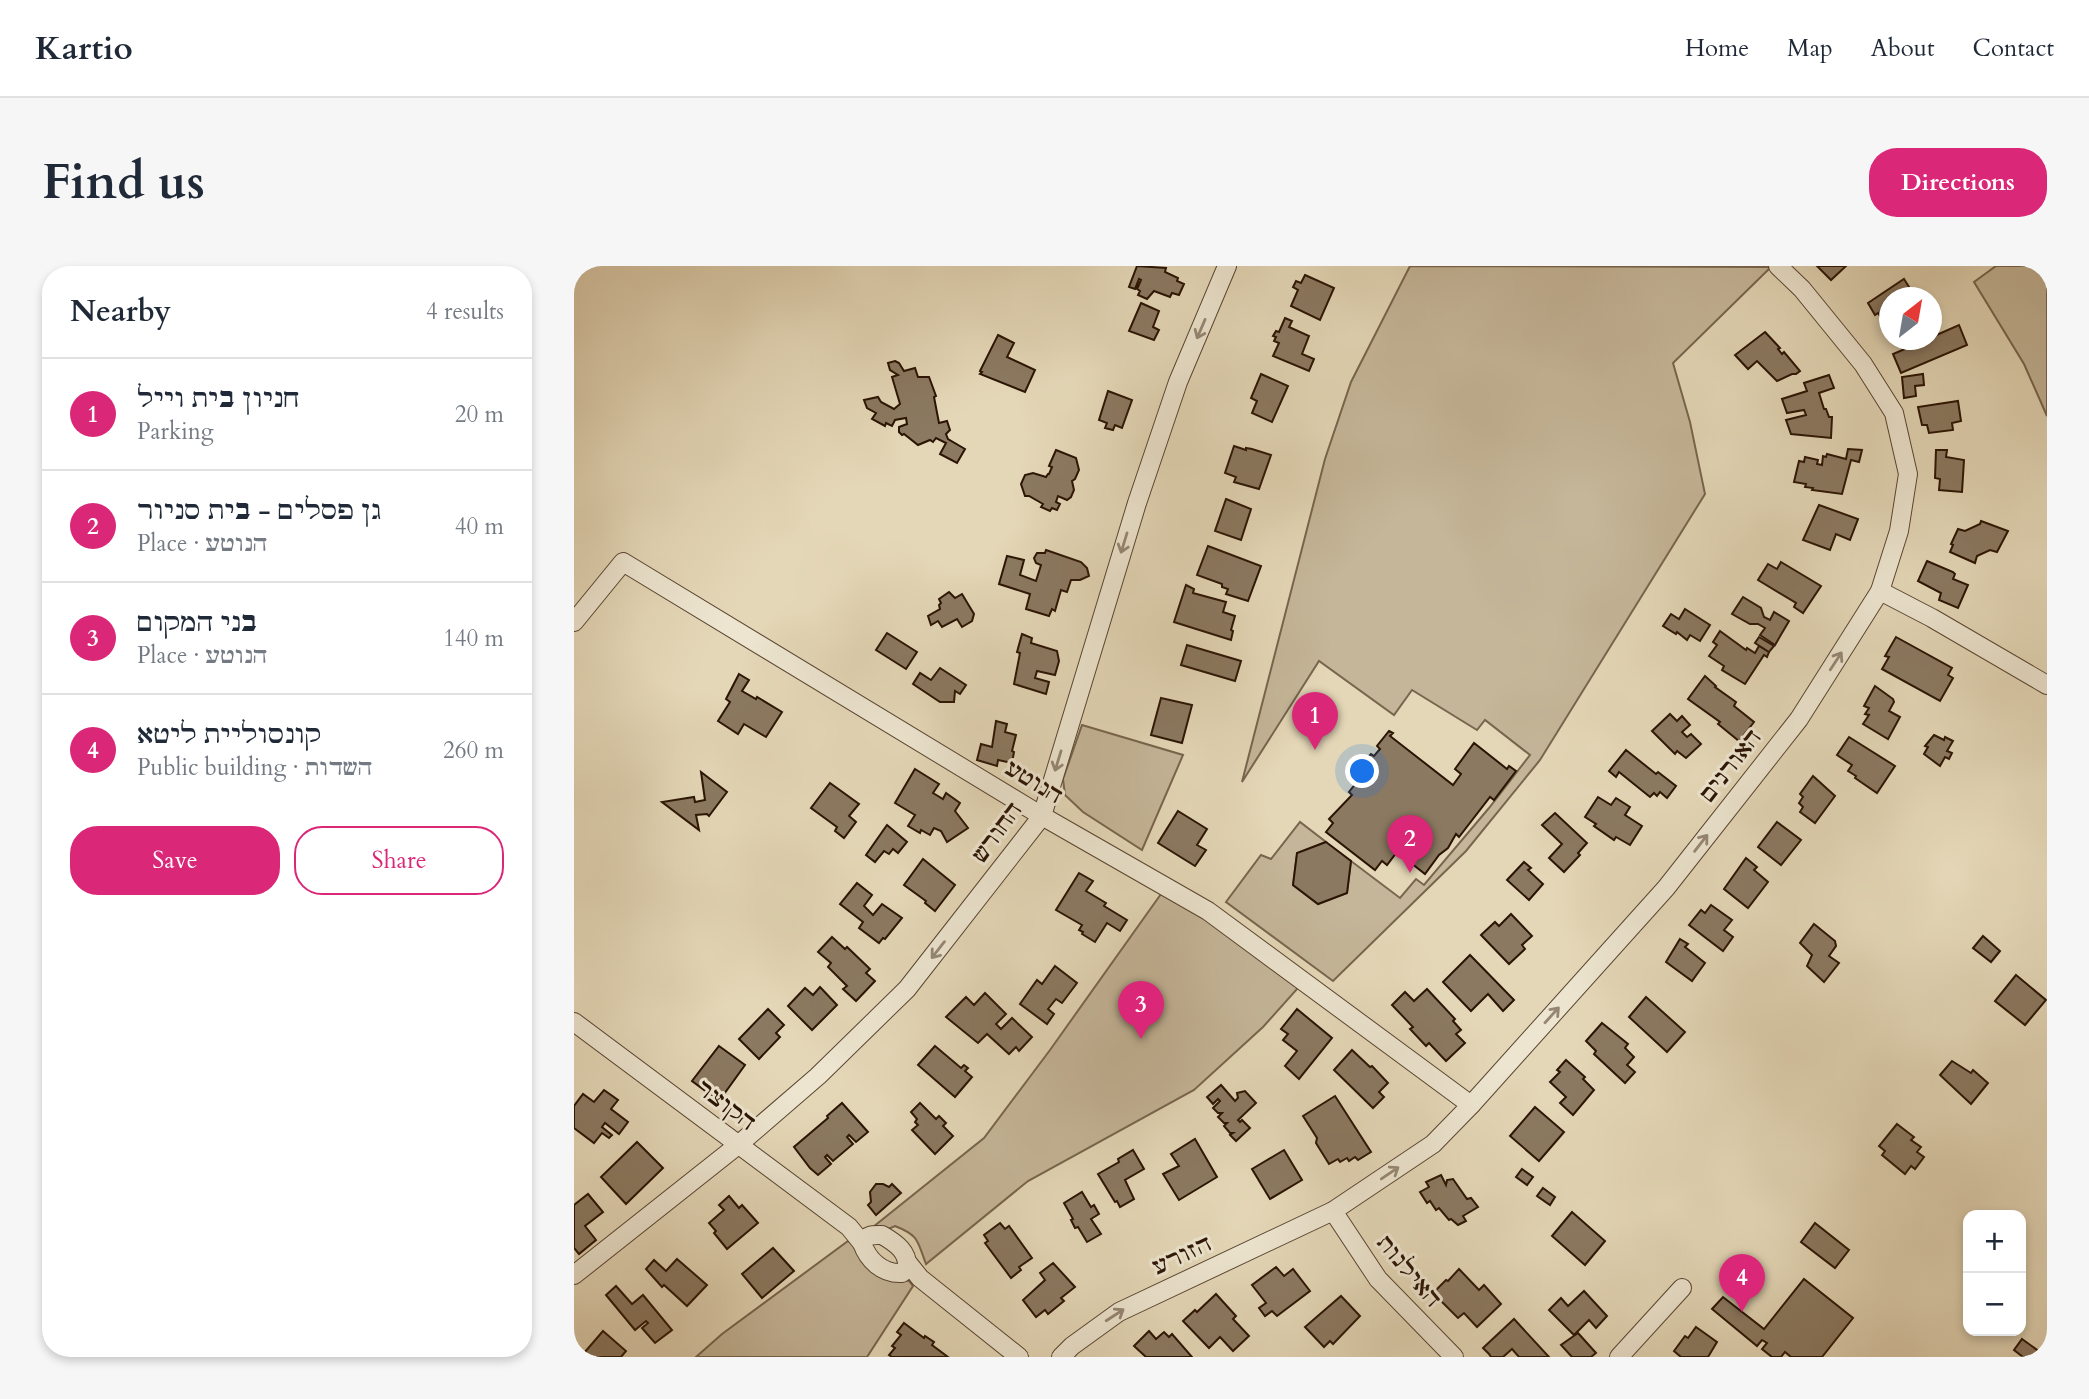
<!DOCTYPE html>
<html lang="en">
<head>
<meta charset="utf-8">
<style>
  body { margin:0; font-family:Cardo,"Frank Ruhl Libre",serif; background:#f6f6f7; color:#1f2937 }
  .controls { position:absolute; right:21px; bottom:21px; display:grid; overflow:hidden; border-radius:14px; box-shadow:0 4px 10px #0003 }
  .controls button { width:63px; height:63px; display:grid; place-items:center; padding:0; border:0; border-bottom:2px solid #e0e1e3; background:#fff; color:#1f2937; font:35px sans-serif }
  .compass { position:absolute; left:1305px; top:21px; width:63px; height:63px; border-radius:50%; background:#fff; box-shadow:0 4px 10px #0003; rotate:31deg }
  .you { position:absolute; left:789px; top:506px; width:24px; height:24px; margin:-18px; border:5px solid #fff; border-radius:50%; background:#1a73e8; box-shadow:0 0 0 10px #1a73e833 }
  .badge { display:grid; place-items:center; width:46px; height:46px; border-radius:50%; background:#db2777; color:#fff; font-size:23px; font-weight:700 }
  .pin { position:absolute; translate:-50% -58px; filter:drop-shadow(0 2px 4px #0008) }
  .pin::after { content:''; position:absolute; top:37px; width:24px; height:21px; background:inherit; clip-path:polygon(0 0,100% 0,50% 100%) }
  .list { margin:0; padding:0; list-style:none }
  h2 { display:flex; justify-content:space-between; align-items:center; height:91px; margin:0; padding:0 28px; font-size:30px }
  h2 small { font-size:23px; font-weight:400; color:#747a83 }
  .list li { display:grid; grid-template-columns:46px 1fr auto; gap:21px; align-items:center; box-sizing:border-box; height:112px; padding:0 28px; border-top:2px solid #e0e1e3 }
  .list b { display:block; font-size:26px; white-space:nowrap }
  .list p { margin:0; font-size:23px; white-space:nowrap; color:#747a83 }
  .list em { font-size:23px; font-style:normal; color:#747a83 }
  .actions { display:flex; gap:14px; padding:21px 28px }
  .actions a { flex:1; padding:16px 0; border:2px solid #db2777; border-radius:28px; text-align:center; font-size:24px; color:#db2777 }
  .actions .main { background:#db2777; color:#fff }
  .map { position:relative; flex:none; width:1473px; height:1091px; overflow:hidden; border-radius:28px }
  header { display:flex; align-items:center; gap:42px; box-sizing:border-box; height:98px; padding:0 35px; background:#fff; border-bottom:2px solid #e0e1e3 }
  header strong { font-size:33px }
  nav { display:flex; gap:38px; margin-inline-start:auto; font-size:24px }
  .intro { display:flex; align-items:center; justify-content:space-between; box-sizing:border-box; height:168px; padding:0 42px }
  h1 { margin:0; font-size:49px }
  .button { padding:18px 32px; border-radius:28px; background:#db2777; color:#fff; font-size:24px; font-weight:700 }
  main { display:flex; gap:42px; padding:0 42px }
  aside { flex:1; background:#fff; border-radius:28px; box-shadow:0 4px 10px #0003 }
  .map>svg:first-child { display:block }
</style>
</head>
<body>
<header>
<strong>Kartio</strong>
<nav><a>Home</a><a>Map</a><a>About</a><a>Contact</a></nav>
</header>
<div class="intro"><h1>Find us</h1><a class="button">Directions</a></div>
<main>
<aside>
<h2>Nearby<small>4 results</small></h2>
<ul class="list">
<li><span class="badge">1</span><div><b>חניון בית וייל</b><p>Parking</p></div><em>20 m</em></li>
<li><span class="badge">2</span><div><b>גן פסלים - בית סניור</b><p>Place · הנוטע</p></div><em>40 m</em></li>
<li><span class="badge">3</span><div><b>בני המקום</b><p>Place · הנוטע</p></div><em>140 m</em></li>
<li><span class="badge">4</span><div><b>קונסוליית ליטא</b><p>Public building · השדות</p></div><em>260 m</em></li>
</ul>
<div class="actions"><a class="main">Save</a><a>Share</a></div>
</aside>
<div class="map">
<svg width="1473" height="1091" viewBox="0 0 1473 1091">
  <rect width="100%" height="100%" fill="#e4d7b7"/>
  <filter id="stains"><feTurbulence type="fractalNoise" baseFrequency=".00286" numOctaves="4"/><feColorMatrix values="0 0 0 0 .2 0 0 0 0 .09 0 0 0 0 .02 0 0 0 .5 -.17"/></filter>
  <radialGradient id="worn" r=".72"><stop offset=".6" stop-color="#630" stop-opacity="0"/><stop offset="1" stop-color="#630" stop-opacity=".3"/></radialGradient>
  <!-- green -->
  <g fill="#c5b699" stroke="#78654e" stroke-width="2">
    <polygon points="836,0 1197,1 1099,97 1116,156 1131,228 966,494 892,585 759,715 652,636 687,589 697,593 726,556 752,576 723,588 719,619 744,638 773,627 777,595 826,632 842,613 850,619 915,542 956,489 911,454 903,464 838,424 820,449 745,395 668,516 751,193 777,116"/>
    <polygon points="1422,0 1473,0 1473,150 1450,98 1400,16"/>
    <polygon points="508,459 609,489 568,584 509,546 491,529 489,513"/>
    <path d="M587,628l42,23 95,71 -35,39 -69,63 -166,91 -102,83c-9,-23 -6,-28 -31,-38l-9,4 -13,-3 111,-89 66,-88z"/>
    <polygon points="274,975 325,1012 335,1015 339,1020 293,1091 122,1091 148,1068"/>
  </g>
  <!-- building -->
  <g fill="#8b7961" stroke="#2b1404" stroke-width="2">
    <polygon points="563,0 592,2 591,6 604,12 603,15 610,18 605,29 598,27 596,31 580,25 573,33 564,29 566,25 563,23 567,14 565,13 561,23 555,21"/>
    <polygon points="1243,0 1272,0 1257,14"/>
    <polygon points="731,9 760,22 746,54 717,40 724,24 719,21 722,15 727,17"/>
    <polygon points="1330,13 1342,32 1316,32 1316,58 1312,59 1304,47 1301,49 1294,37"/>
    <polygon points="567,37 585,45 579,61 585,64 580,74 555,65"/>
    <polygon points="711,52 718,55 715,61 735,70 728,88 740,93 735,105 699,90 705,77 700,75 702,71 699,70 702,65 705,66"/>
    <polygon points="1385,59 1393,79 1327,107 1319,88 1352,74 1358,74 1358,71"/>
    <polygon points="1191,66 1206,82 1204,83 1208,88 1210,86 1226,105 1222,108 1218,108 1203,115 1183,95 1174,103 1161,89"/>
    <polygon points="424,69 440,77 433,91 461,104 451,126 406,108 408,106 406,105"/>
    <polygon points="321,95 325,97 330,105 341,102 344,111 355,111 362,130 360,131 365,157 373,155 376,164 372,168 374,173 391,183 383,197 366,188 372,177 362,172 359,176 356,174 344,179 330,168 328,169 325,166 325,161 333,158 332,152 321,154 318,160 312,157 311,160 298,153 302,147 293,142 290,134 304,131 307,136 320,143 326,138 318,111 324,109 316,104 314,97"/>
    <polygon points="687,108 714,120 698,156 678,147 683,135 677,132"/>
    <polygon points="1349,108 1350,119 1341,120 1342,130 1330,132 1328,111"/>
    <polygon points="1255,109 1260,122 1245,127 1250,143 1252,143 1255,151 1258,151 1257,172 1217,168 1212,154 1232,149 1230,144 1213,147 1208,133 1233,125 1230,117"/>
    <polygon points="534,125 558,134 548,162 541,159 539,164 531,162 533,157 525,154"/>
    <polygon points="1384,135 1387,155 1378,157 1379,164 1355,167 1353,159 1348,159 1344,141"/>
    <polygon points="660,180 672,184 672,182 678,183 697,189 685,223 660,216 662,211 651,207"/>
    <polygon points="1274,183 1288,184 1285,196 1277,194 1268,228 1238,224 1239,222 1231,221 1232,218 1220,216 1225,195 1230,196 1231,191 1244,194 1243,198 1248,199 1249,190 1252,191 1253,188 1272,193"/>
    <polygon points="482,184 502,192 505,204 501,213 498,215 500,224 497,231 493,234 484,230 482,236 486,238 483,244 478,242 476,245 467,241 469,238 455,230 451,230 447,218 451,209 459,207 472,211 474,208 475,208 478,201 475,200"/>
    <polygon points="1362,184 1373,184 1372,191 1390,194 1388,226 1365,224 1366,213 1361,212"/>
    <polygon points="652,233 677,243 667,274 641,265"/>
    <polygon points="1245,239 1284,253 1276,274 1262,268 1256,284 1229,274"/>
    <polygon points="1407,255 1434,265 1423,286 1416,284 1403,290 1401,297 1376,286 1379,279 1377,278 1384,263 1391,265 1406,258"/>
    <polygon points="634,280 687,300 674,335 652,328 654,323 648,321 648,318 623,309"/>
    <polygon points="472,284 507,296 513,302 515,310 506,314 497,314 493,326 487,324 481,345 478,343 475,350 452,343 456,328 425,318 433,290 450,294 446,309 462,315 467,299 462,297 460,292 463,287 471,287"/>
    <polygon points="1353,295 1379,306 1381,308 1379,313 1394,319 1384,342 1365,334 1367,327 1344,315"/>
    <polygon points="1207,296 1247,320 1229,347 1220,341 1222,337 1184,314 1194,298 1203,303"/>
    <polygon points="612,319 620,323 619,327 652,336 649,346 661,350 657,364 659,365 657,374 600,356"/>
    <polygon points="375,326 381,332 388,328 400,348 398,355 388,361 383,353 368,361 364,355 357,359 354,350 366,343 365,339 367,337 365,333"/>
    <polygon points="1169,331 1187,342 1190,351 1196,354 1200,346 1215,355 1201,379 1186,369 1191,362 1184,358 1176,358 1158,348"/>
    <polygon points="1111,343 1136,359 1126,375 1116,369 1113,374 1103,366 1102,368 1089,360 1097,348 1105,353"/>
    <polygon points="1146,365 1172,384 1173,382 1181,387 1185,380 1195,386 1193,391 1190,389 1171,418 1148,404 1150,400 1135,390 1143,379 1139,376"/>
    <polygon points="313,367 343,386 332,403 302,384"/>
    <polygon points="448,368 458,372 457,377 483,385 485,395 481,409 463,405 461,412 475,416 472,428 440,418 446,387 443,386"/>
    <polygon points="1185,371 1200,380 1195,386 1181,377"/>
    <polygon points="1322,371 1378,402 1374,409 1379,412 1366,435 1308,403 1315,391 1311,390"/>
    <polygon points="613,379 667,395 661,415 607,399"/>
    <polygon points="366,402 392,419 386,428 381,425 380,436 366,436 339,418 346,407 357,414"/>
    <polygon points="165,408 175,414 168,425 182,433 183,431 208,446 192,471 170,458 164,468 144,455 156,436 152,433"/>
    <polygon points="1131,410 1142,420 1141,421 1162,436 1160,440 1180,456 1165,475 1144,458 1146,456 1114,433"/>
    <polygon points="1301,420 1319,433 1320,436 1315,445 1326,451 1314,473 1289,458 1295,449 1291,448 1295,442 1290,440"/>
    <polygon points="587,432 618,439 608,477 577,469"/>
    <polygon points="1096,448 1103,455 1108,450 1116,459 1108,466 1113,471 1117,468 1127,478 1112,492 1103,485 1101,488 1078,465"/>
    <polygon points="422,455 433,458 431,466 442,469 438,485 440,486 438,497 424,494 423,500 403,494 407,478 418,481"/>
    <polygon points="815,465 819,467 816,470 879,519 887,508 881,503 900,477 933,503 935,500 942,505 920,534 916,531 885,571 882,568 874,582 865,589 851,608 823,586 813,599 808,595 801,604 752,566 759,557 755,553 778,529 775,526 790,507 788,506 796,495 795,490 797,488 800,490 806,483 803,480"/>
    <polygon points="1360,469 1370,474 1371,471 1379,475 1373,485 1378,487 1375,493 1371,491 1366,500 1350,488 1354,481 1351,480"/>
    <polygon points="1275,471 1321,500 1303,527 1281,512 1282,510 1274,505 1278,499 1263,489"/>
    <polygon points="1052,484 1082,508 1084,506 1102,520 1093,532 1086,526 1083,530 1080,527 1076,531 1045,506 1042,511 1035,505"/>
    <polygon points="341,503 365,518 359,527 369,533 372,527 386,537 381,545 394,562 373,576 367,565 360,562 356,569 347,564 346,567 334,560 341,549 321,537"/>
    <polygon points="127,506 153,526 135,550 133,548 122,549 125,564 88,536 120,531 121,536 131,534"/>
    <polygon points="1239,510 1261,530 1241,557 1226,546 1229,541 1225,537 1229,531 1226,528"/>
    <polygon points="256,517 285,538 275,550 282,556 270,572 261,565 263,561 237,542"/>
    <polygon points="1024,531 1037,539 1042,532 1056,541 1051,549 1068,560 1056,579 1042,571 1040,574 1020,560 1022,558 1011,551"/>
    <polygon points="604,545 633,563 623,579 632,584 621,600 584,577"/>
    <polygon points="981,547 1013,577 1004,587 1006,589 990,606 975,592 988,578 968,559"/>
    <polygon points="1203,556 1227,574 1207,599 1184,581"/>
    <polygon points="313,559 333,576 324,587 319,583 315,588 310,585 301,596 292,589"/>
    <polygon points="752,576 777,595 773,627 744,638 719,619 723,587"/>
    <polygon points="1172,592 1183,601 1180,604 1194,616 1174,642 1150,623"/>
    <polygon points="349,593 381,619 361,645 351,637 352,635 330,619"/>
    <polygon points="950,596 957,602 954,604 969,618 955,634 933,614"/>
    <polygon points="505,607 519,615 512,625 532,637 530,640 553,654 546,665 533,657 521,676 508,668 509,666 505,664 508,659 482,644"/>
    <polygon points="283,617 298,629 290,640 299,649 308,638 328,652 311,673 309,672 305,677 285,662 289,656 266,638"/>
    <polygon points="1137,639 1158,654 1150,664 1159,671 1149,685 1115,659 1127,644 1131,647"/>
    <polygon points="937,648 958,670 948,679 951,683 935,698 907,669 921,656 925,660"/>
    <polygon points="1240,658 1261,675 1262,680 1255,690 1265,697 1250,716 1233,700 1238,689 1226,677"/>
    <polygon points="1409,670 1426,685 1417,696 1399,682"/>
    <polygon points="258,671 271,683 273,681 296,703 292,707 301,715 282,735 269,723 273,720 254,701 257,697 244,686"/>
    <polygon points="1106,673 1114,678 1111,681 1131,697 1118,715 1092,696"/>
    <polygon points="896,689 940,734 929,745 914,728 897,745 869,716"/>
    <polygon points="481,700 503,717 488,737 482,733 474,743 480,748 473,758 446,738 463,714 468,718"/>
    <polygon points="1442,709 1472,734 1451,759 1421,735"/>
    <polygon points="246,721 263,739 238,764 214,740 231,722 239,729"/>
    <polygon points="853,723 881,753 879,755 887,764 882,768 891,777 872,795 855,777 852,780 836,763 839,761 818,739 831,726 840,735"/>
    <polygon points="411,727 432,748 422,758 427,763 438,752 458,771 445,785 442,781 435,788 413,768 404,777 372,751 392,731 400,739"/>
    <polygon points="1072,731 1111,766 1093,786 1055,751"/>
    <polygon points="194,743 210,759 202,767 206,771 185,793 165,773"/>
    <polygon points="723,743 758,772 725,813 711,800 723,785 709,774 714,768 707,763"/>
    <polygon points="1028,757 1054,778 1051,782 1060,791 1053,799 1061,806 1051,817 1020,788 1022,785 1012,775"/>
    <polygon points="145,780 171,799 145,835 118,815"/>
    <polygon points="361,780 387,802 390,799 394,802 391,805 398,811 381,831 344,799"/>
    <polygon points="778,784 796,801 798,800 814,817 805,826 810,831 799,842 760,804"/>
    <polygon points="992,794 1011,811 1009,813 1020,824 999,849 986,837 992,831 976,816 986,806 983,804"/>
    <polygon points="1378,795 1397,807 1399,804 1414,817 1397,838 1366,809"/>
    <polygon points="647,819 661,835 664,832 663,827 671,825 682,837 664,854 666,856 668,854 676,862 662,875 656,869 659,867 656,867 650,860 653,857 650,857 644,851 648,847 644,847 639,842 646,835 644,833 639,838 633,831"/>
    <polygon points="30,824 44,834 37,843 54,856 45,868 31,857 28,861 38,869 35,872 28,867 20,877 0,862 0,840 9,828 20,836"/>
    <polygon points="761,830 797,886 784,894 781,891 775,895 773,892 766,896 764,893 755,898 742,877 743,872 729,850"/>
    <polygon points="268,837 294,866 282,876 275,869 273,871 279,878 259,895 253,889 251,891 257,898 244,909 236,902 220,881 254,852 253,850"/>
    <polygon points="346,837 362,853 365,850 372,857 369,860 379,870 361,888 338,864 344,859 341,856 343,853 337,846"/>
    <polygon points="961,841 990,866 965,895 936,870"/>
    <polygon points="1323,858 1340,871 1337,874 1347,881 1343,886 1350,891 1341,903 1337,900 1331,908 1308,889 1311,885 1305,880"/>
    <polygon points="621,873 643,911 605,934 589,908 605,900 597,888"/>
    <polygon points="63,876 89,902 52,938 27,911"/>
    <polygon points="559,884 570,903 551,914 560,933 546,941 543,935 541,936 524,908 545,896 544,893"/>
    <polygon points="710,884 728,914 696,933 678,903"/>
    <polygon points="948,903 959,911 953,919 942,911"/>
    <polygon points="867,909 872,919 873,914 879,913 893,933 897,932 904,941 889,950 892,955 884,959 877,953 875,954 865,942 862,944 856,935 853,937 846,926 855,921 852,916"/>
    <polygon points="302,918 309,918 315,921 318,918 327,927 302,949 294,939 297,936 296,926"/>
    <polygon points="969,922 981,931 976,939 963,930"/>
    <polygon points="508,926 517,941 520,939 525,948 517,953 527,968 513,976 504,961 501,962 497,954 499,953 490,937"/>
    <polygon points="14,928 29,946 11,960 22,974 5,988 0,982 0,939"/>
    <polygon points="155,930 165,942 168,939 184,957 153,983 140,967 142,965 135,957 150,944 145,939"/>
    <polygon points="998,946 1031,975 1011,999 978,970"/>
    <polygon points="426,957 431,963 435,960 458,992 445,1001 447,1004 437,1012 411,977 414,975 410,969"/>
    <polygon points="1241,957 1275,984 1261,1002 1227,976"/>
    <polygon points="199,982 220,1005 188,1032 168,1008"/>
    <polygon points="103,993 133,1019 113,1040 90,1019 88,1021 72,1003 80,994 92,1005"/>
    <polygon points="479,997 501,1021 487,1032 490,1035 474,1048 471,1044 462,1051 449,1034 471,1014 466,1007"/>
    <polygon points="702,1001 710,1010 719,1003 736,1025 703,1050 698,1045 691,1050 685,1042 692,1037 678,1019"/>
    <polygon points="885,1003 905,1024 910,1019 927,1038 903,1061 890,1047 884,1052 859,1027 872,1014 874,1015"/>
    <polygon points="1230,1013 1279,1052 1248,1091 1217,1091 1211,1086 1207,1091 1198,1091 1188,1083 1193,1077 1188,1074 1183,1080 1138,1043 1149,1031 1190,1063"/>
    <polygon points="42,1020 58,1038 69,1029 98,1064 81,1077 68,1062 74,1057 72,1055 61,1064 32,1029"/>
    <polygon points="1010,1025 1033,1050 1022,1062 1015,1054 1000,1069 975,1044 987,1032 994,1040"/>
    <polygon points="642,1028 662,1050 659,1053 675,1070 659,1085 646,1071 635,1082 609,1055 621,1044 623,1046"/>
    <polygon points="767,1030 786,1050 759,1078 756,1075 750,1081 731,1061"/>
    <polygon points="940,1053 975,1091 945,1091 938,1083 929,1091 917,1091 915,1088 909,1082"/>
    <polygon points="330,1057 350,1072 351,1070 360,1076 358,1079 374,1091 318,1091 315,1089 321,1082 318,1080 327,1069 323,1066"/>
    <polygon points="1122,1061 1143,1076 1134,1091 1107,1091 1100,1085 1111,1070 1114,1072"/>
    <polygon points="29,1065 52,1085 47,1091 14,1091 10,1087"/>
    <polygon points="575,1065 582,1073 590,1066 595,1071 598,1068 618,1091 572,1091 560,1080"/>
    <polygon points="1004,1067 1022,1087 1017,1091 998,1091 987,1079"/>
    <polygon points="1448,1073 1473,1091 1449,1091 1440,1084"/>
  </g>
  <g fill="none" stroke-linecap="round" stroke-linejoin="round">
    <!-- minor casing -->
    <g stroke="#594531" stroke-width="20">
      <g id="minor">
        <polyline points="1306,325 1358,352 1473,419"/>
        <polyline points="0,356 49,296 468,550 634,645 897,839"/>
        <polyline points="0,756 275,961 288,977"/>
        <polyline points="759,945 804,1013 880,1091"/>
        <path d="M308,969c14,8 27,17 25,34l-5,4c-20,1 -34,-13 -40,-30 5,-9 11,-8 20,-8z"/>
        <polyline points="334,997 346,1012 445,1091"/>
        <polyline points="0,1009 164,879 244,810 333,723 468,550 563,237 604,116 653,0"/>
        <polyline points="487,1091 498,1080 545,1046 759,945 859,878 897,839 1092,622 1225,453 1306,325 1325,265 1334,208 1320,147 1289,98 1228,23 1204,0"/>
        <polyline points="1045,1091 1108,1022"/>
      </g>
    </g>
    <!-- minor -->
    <use href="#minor" stroke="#ede5d0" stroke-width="18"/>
  </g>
  <!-- one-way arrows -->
  <defs><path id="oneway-shaft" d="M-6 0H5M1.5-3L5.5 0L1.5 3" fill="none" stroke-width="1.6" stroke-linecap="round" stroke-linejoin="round" transform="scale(1.75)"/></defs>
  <g stroke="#968774">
    <use href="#oneway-shaft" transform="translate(627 63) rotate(113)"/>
    <use href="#oneway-shaft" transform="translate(550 277) rotate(107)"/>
    <use href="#oneway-shaft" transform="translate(1262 395) rotate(-57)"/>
    <use href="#oneway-shaft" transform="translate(484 495) rotate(107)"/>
    <use href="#oneway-shaft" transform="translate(1127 577) rotate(-52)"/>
    <use href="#oneway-shaft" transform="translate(364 684) rotate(128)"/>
    <use href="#oneway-shaft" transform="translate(978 749) rotate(-48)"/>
    <use href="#oneway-shaft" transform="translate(816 907) rotate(-34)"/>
    <use href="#oneway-shaft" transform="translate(541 1049) rotate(-33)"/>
  </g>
  <g text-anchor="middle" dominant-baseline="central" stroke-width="6" stroke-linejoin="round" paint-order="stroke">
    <!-- street labels -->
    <g font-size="23" fill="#2b1404" stroke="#ede5d0">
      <text transform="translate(1156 500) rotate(-52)">האורנים</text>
      <text transform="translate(460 516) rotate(31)">הנוטע</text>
      <text transform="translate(423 566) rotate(-54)">החורש</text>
      <text transform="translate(152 839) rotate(37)">הקוצר</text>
      <text transform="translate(608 989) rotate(-25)">הזורע</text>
      <text transform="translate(835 1005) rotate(50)">האילנות</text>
    </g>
  </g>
  <rect width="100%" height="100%" filter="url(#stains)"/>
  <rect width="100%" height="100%" fill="url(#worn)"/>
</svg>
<div class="controls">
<button>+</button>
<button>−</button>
</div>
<svg class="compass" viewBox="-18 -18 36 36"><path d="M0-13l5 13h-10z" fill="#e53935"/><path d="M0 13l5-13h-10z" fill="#747a83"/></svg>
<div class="you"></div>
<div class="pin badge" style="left:741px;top:484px">1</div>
<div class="pin badge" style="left:836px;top:607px">2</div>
<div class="pin badge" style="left:567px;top:773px">3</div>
<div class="pin badge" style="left:1168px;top:1046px">4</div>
</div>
</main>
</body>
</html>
